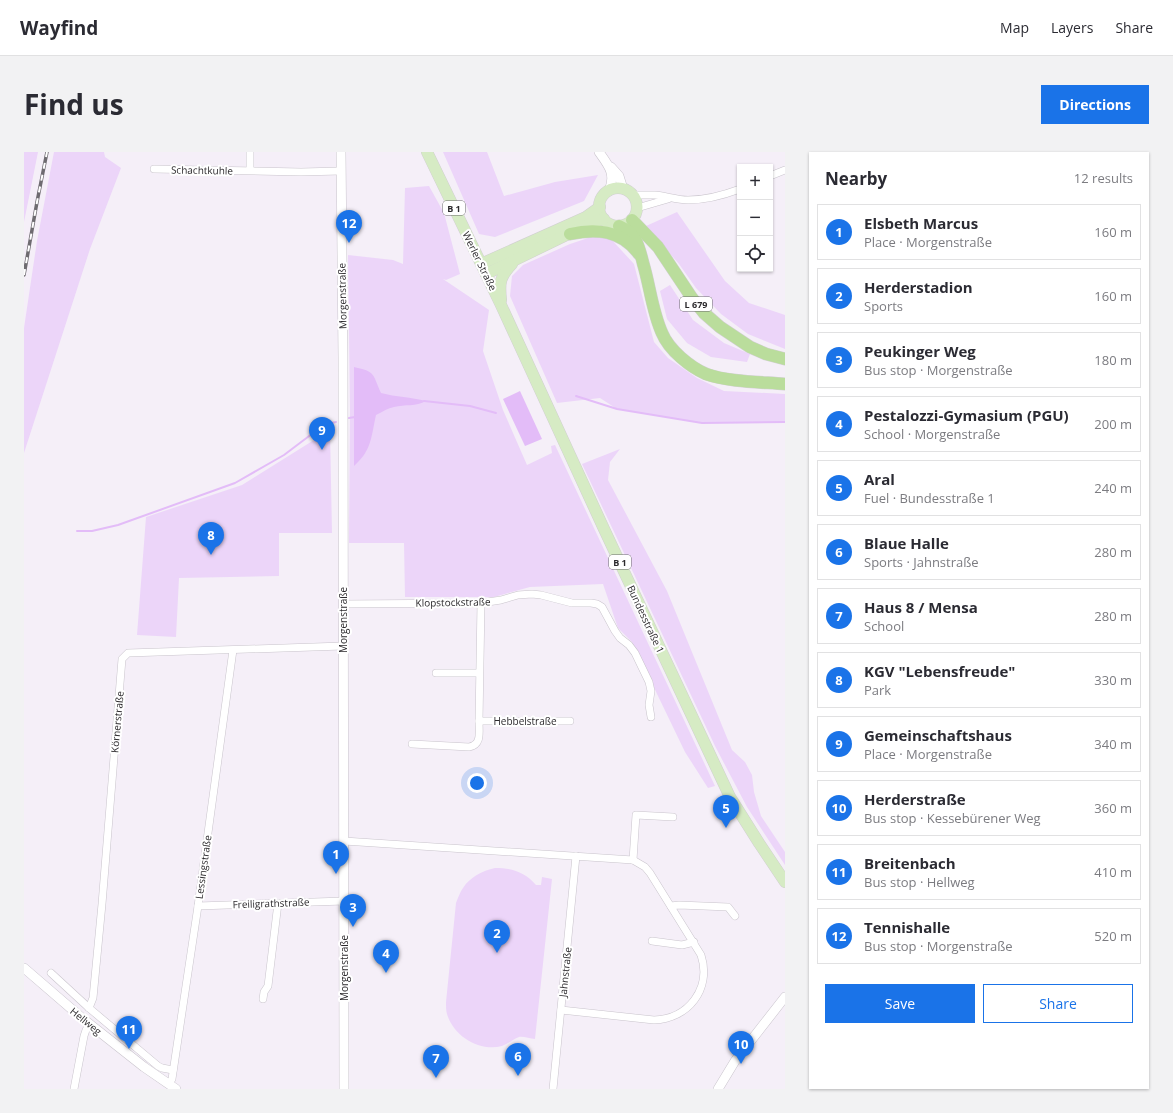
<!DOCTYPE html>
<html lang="en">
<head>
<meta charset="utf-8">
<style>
  body { margin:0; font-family:"Open Sans",sans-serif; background:#f2f2f3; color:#2b2b33 }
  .controls { position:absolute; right:12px; top:12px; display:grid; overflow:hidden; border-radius:0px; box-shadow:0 1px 3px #0004 }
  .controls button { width:36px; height:36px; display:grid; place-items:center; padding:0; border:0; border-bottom:1px solid #e1e1e2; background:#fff; color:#2b2b33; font:20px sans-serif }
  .you { position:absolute; left:453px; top:631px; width:14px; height:14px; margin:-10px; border:3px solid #fff; border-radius:50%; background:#1a73e8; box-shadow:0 0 0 6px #1a73e833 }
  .badge { display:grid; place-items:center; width:26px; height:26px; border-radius:50%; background:#1a73e8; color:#fff; font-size:13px; font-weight:700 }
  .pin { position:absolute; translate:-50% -33px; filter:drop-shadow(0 1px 2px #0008) }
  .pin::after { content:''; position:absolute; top:21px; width:14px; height:12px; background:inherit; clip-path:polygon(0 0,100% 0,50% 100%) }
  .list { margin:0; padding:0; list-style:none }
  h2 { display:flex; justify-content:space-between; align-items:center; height:52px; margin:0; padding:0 16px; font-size:17px }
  h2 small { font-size:13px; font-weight:400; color:#7c7c81 }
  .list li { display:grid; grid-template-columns:26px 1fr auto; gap:12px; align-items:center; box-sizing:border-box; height:56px; margin:0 8px 8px; padding:0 8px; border:1px solid #e1e1e2; border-radius:0px }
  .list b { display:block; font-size:15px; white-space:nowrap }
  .list p { margin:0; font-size:13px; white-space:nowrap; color:#7c7c81 }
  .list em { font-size:13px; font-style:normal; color:#7c7c81 }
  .actions { display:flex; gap:8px; padding:12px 16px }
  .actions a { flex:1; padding:9px 0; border:1px solid #1a73e8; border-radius:0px; text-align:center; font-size:14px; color:#1a73e8 }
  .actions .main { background:#1a73e8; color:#fff }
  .icon { flex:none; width:22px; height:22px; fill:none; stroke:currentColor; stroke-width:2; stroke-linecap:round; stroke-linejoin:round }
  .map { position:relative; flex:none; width:761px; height:937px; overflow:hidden; border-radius:0px }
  header { display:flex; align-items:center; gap:24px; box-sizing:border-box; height:56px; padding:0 20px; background:#fff; border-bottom:1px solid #e1e1e2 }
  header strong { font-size:19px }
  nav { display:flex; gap:22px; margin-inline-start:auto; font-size:14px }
  .intro { display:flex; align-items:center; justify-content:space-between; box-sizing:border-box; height:96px; padding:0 24px }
  h1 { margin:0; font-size:28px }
  .button { padding:10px 18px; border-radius:0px; background:#1a73e8; color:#fff; font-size:14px; font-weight:700 }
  main { display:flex; gap:24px; padding:0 24px }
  aside { flex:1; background:#fff; border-radius:0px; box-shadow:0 1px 3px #0004 }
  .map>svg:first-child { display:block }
</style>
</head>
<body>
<header>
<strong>Wayfind</strong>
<nav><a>Map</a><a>Layers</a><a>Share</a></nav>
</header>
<div class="intro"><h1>Find us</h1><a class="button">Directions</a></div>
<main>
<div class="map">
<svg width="761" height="937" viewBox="0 0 761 937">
  <rect width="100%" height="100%" fill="#f5eff8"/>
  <!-- green -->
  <g fill="#ecd5f9">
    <polygon points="0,0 14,0 0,70"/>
    <polygon points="30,0 80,0 81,5 97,16 66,97 0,301 0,176 13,89"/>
    <polygon points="419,0 463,0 480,44 531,30 574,23 560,49 471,85 455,82"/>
    <polygon points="405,34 420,61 436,122 422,128 419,127 465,158 459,199 479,258 503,313 528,301 527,294 531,293 691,634 684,636 661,600 608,490 594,476 579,432 506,435 470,445 381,445 380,391 325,391 326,257 324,103 369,108 379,112 381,36"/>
    <polygon points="653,60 701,129 725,151 761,163 761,197 724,182 697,162 672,136 655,112 622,74"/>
    <polygon points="567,85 587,87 610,112 630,190 644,206 673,226 700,239 761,242 761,270 678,271 593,257 576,246 533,251 486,144 488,124 499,113 546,92"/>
    <polygon points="646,133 669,168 700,191 726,202 723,210 687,205 663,191 643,167 636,139"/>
    <polygon points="306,278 308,381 255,381 255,424 155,426 152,485 113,483 122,365 218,333"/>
    <polygon points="596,297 586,310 584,328 643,439 708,598 721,610 728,623 730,640 737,664 761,700 761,713 723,655 691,594 558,312"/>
    <path d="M471,716c17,0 30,4 41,17h5l1,-8 10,2 -17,160c-5,0 -12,-3 -16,-2 -6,2 -11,7 -17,9 -22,6 -48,-9 -55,-32 -1,-3 -1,-8 -1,-12l10,-99c2,-5 4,-11 7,-15 7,-11 19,-17 32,-20z"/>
  </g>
  <!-- water -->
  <g fill="#e3bcf8">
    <path d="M330,215c22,5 18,6 27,26 15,4 30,4 45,8 -10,6 -21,3 -32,6 -6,1 -12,5 -18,8 -5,22 -4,35 -22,51z"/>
    <polygon points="496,239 518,287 501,294 479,247"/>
  </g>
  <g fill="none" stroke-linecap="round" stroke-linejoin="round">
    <!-- stream -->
    <g stroke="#e3bcf8" stroke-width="2">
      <polyline points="552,244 593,257 678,271 761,270"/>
      <polyline points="400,249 446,254 472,261"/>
      <polyline points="325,266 331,265"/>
      <polyline points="53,379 68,379 94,373 211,331 260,303 301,272 312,270"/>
    </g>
    <!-- street casing -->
    <g stroke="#c9c4cc" stroke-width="8">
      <g id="street">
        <polyline points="130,17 277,20 316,19"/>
        <polyline points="226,18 226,0"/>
        <polyline points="746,24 761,18"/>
        <path d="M609,43c7,0 14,0 22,0 11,1 22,5 33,5 17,0 36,-5 52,-11"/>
        <polyline points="613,56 644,47"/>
        <polyline points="319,452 457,451 477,448 494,443 508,442 517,443 548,451 567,451 573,452 578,455 591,479 596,486 605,493 611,501 625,530 627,539 625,553 627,565"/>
        <polyline points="412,521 455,521"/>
        <polyline points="455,569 546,569"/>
        <path d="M388,592l57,3c13,-2 10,-15 10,-26l2,-118"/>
        <path d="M320,689l289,19 12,7 5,6 51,82c11,34 -13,64 -47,65l-93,-10"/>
        <polyline points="609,708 612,663 649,665"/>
        <polyline points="174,754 320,749"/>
        <polyline points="647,754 655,753 704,755 711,764"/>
        <polyline points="628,789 658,793 670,790"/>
        <polyline points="27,821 65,856 134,914 138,916 149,918"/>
        <polyline points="239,847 240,840 244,834 254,751"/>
        <polyline points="65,856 69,846 78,752 98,507 104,501 319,494"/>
        <polyline points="145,932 148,927 174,754 209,498"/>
        <polyline points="50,937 60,884 62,878 66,872"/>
        <polyline points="529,937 552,704"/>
      </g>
    </g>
    <!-- secondary casing -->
    <g stroke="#c9c4cc" stroke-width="10">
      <g id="secondary">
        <polyline points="317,0 319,205 320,937"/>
        <path d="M575,0c10,14 17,22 10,39"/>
        <polyline points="587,15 595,24 599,37"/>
        <polyline points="0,816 58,866 120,915 152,937"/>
        <polyline points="694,937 711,909 761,845"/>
      </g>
    </g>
    <!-- primary casing -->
    <g stroke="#d1d0d1" stroke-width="12">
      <g id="primary">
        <polyline points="403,0 477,153 580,377 706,645 735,691 761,730"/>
        <circle cx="594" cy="55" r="19"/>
        <polyline points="457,112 562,65 576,55"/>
        <polyline points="462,122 567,71 580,67"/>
        <path d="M477,148c-2,-18 -1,-23 11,-36"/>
      </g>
    </g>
    <!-- highway casing -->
    <g stroke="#d1d0d1" stroke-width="13">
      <g id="highway">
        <polyline points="608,68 634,95 668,146 680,161 696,175 726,195 742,202 761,207"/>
        <path d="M595,74c7,3 12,7 16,13 4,7 6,16 8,24 7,23 9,48 19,70 7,17 28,34 44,41 22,8 55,8 79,10"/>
        <path d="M546,82c26,-6 51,-4 69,20"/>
      </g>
    </g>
    <!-- street -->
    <use href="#street" stroke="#fff" stroke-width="7"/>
    <!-- secondary -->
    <use href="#secondary" stroke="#fff" stroke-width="9"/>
    <!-- primary -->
    <use href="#primary" stroke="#d6ebc4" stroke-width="11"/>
    <!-- highway -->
    <use href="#highway" stroke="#badd9c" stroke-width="12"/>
    <!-- rail casing -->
    <g stroke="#6e6b70" stroke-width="3.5">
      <polyline id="rail" points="0,123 13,50 23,0"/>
    </g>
    <!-- rail -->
    <use href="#rail" stroke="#fff" stroke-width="2" stroke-dasharray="6" stroke-linecap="butt"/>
  </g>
  <g text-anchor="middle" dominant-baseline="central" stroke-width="4" stroke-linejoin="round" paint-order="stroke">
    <!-- shield labels -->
    <g fill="#fff" stroke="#6b6a6c" stroke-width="1">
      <rect x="419" y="49" width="22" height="14" rx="3"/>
      <rect x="656" y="145" width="32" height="14" rx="3"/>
      <rect x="585" y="403" width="22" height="14" rx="3"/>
    </g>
    <g font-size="9" font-weight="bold" fill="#2c2a2d">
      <text x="430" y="56">B 1</text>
      <text x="672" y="152">L 679</text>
      <text x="596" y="410">B 1</text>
    </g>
    <!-- street labels -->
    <g font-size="10" fill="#2c2a2d" stroke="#fff">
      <text transform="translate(178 18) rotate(1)">Schachtkuhle</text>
      <text transform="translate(456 109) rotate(64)">Werler Straße</text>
      <text transform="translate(318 144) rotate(-91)">Morgenstraße</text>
      <text transform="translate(429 450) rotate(-1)">Klopstockstraße</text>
      <text transform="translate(622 467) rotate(65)">Bundesstraße 1</text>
      <text transform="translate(319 468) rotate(-90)">Morgenstraße</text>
      <text x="501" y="569">Hebbelstraße</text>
      <text transform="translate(93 570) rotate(-85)">Körnerstraße</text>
      <text transform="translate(179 715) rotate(-82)">Lessingstraße</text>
      <text transform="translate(247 751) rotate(-2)">Freiligrathstraße</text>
      <text transform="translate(320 816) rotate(-90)">Morgenstraße</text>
      <text transform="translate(541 820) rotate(-84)">Jahnstraße</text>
      <text transform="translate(62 869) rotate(39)">Hellweg</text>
    </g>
  </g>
</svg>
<div class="controls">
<button>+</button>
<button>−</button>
<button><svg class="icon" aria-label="locate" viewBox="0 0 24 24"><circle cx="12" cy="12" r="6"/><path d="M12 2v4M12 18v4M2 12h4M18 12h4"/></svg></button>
</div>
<div class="you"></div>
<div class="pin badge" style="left:312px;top:722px">1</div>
<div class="pin badge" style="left:473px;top:801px">2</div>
<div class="pin badge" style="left:329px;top:775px">3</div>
<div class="pin badge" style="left:362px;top:821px">4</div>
<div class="pin badge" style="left:702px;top:676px">5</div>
<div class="pin badge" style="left:494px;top:924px">6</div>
<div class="pin badge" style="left:412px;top:926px">7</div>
<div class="pin badge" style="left:187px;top:403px">8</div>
<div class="pin badge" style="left:298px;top:298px">9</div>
<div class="pin badge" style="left:717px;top:912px">10</div>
<div class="pin badge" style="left:105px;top:897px">11</div>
<div class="pin badge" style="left:325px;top:91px">12</div>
</div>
<aside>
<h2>Nearby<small>12 results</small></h2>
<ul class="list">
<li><span class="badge">1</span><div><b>Elsbeth Marcus</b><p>Place · Morgenstraße</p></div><em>160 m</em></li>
<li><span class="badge">2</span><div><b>Herderstadion</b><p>Sports</p></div><em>160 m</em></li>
<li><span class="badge">3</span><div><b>Peukinger Weg</b><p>Bus stop · Morgenstraße</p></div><em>180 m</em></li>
<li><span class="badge">4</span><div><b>Pestalozzi-Gymasium (PGU)</b><p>School · Morgenstraße</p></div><em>200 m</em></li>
<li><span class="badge">5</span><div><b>Aral</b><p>Fuel · Bundesstraße 1</p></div><em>240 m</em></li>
<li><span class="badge">6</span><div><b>Blaue Halle</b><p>Sports · Jahnstraße</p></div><em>280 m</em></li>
<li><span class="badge">7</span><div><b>Haus 8 / Mensa</b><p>School</p></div><em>280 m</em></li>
<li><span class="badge">8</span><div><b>KGV &quot;Lebensfreude&quot;</b><p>Park</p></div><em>330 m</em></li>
<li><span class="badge">9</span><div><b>Gemeinschaftshaus</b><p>Place · Morgenstraße</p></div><em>340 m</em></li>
<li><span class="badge">10</span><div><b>Herderstraße</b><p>Bus stop · Kessebürener Weg</p></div><em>360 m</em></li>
<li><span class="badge">11</span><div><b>Breitenbach</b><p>Bus stop · Hellweg</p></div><em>410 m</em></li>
<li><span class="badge">12</span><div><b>Tennishalle</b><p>Bus stop · Morgenstraße</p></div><em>520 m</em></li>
</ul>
<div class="actions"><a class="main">Save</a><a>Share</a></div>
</aside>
</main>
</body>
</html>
